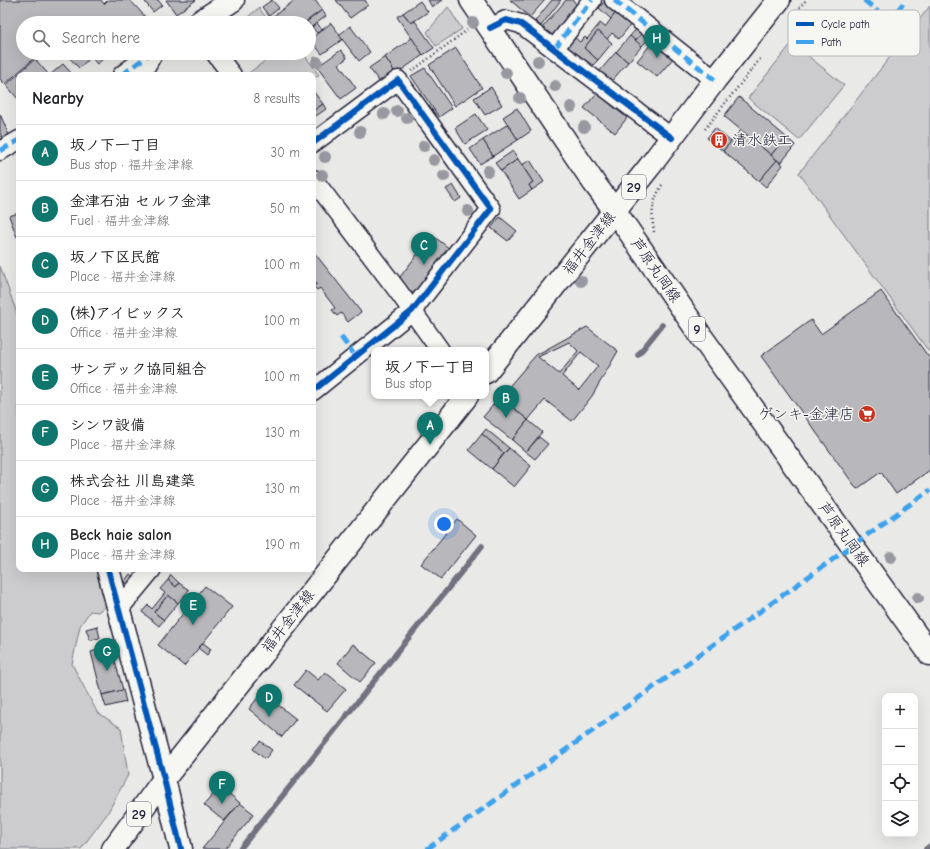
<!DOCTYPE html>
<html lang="en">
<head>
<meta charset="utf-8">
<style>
  body { margin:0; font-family:"Comic Neue","Klee One",sans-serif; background:#f2f2f2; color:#202124 }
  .controls { position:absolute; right:12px; bottom:12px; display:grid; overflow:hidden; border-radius:8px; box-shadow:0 4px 16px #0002 }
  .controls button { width:36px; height:36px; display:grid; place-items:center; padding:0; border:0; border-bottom:1px solid #e0e0e0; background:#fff; color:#202124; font:20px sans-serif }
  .you { position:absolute; left:444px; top:524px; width:14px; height:14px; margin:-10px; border:3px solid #fff; border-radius:50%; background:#1a73e8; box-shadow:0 0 0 6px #1a73e833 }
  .badge { display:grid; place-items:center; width:26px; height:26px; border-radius:50%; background:#0f766e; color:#fff; font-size:13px; font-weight:700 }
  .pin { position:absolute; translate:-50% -33px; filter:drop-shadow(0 1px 2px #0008) }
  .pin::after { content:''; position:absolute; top:21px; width:14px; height:12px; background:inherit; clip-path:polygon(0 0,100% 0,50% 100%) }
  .popup { position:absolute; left:371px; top:347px; width:118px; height:52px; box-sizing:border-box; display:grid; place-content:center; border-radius:8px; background:#fff; filter:drop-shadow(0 1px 3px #0005); font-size:13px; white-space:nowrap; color:#757577 }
  .popup b { font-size:15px; color:#202124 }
  .popup::after { content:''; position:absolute; left:50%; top:100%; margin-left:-8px; border:8px solid transparent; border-top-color:#fff }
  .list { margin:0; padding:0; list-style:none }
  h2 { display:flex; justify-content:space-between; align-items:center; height:52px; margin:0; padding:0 16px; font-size:17px }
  h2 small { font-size:13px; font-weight:400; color:#757577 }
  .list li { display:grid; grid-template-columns:26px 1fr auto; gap:12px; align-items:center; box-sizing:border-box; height:56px; padding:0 16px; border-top:1px solid #e0e0e0 }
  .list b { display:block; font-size:15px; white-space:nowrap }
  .list p { margin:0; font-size:13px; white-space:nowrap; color:#757577 }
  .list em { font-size:13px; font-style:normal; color:#757577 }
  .icon { flex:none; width:22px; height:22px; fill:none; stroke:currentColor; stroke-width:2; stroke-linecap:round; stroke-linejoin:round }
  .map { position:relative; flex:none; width:930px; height:849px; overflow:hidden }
  .search { position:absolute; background:#fff; box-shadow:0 4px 16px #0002; left:16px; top:16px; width:300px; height:44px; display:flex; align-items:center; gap:10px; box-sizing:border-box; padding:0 14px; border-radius:22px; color:#757577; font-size:15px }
  .panel { position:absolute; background:#fff; box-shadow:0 4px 16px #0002; left:16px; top:72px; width:300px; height:500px; border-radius:8px }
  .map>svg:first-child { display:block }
</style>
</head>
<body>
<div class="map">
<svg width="930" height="849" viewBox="0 0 930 849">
  <rect width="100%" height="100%" fill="#e9e9e7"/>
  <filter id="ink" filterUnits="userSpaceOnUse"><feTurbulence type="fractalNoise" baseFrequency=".025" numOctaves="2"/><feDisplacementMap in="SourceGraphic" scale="8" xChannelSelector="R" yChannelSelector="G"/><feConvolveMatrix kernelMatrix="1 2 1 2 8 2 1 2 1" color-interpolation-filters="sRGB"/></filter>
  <g filter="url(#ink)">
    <!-- green -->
    <g fill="#ccccce" stroke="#777784">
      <polygon points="930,6 930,353 799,173"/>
      <polygon points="448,7 462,29 436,46 427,32"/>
      <polygon points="259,8 270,23 254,23 249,16"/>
      <polygon points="792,43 844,85 799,140 748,98"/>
      <polygon points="276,53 303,53 319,75 313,79 313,75 246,75"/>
      <polygon points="0,266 19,319 19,569 96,569 106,606 98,612 90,611 80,626 72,664 97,712 121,728 128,775 107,814 81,849 0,849"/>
    </g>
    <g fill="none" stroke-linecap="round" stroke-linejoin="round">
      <!-- stream -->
      <g stroke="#71717f" stroke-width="5.5">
        <polyline points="638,355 662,325"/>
        <polyline points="240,849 482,546"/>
        <polyline points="926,849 930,846"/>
      </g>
    </g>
    <!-- building -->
    <g fill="#b8b8bc" stroke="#22223b" fill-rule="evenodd">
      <polygon points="0,0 101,0 104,4 108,0 130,0 148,20 144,23 23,23 23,53 40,53 5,84 0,79"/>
      <polygon points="148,0 158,0 162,5 153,12 145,2"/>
      <polygon points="166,0 196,0 176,14"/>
      <polygon points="272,0 279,8 269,16 262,7"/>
      <polygon points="295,0 315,0 322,10 304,23 275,23 271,18"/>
      <polygon points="336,0 365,0 368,5 350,18"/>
      <polygon points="428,0 442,0 432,7"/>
      <polygon points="510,0 545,0 530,17"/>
      <polygon points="552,0 561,0 541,26 535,21"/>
      <polygon points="566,0 572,0 580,7 554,37 542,28"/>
      <polygon points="420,1 428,12 411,23 403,13"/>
      <polygon points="605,1 617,11 611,19 599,8"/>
      <polygon points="322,10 326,16 309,29 309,23 305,23"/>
      <polygon points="617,11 632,23 619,39 612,33 607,39 598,31 584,48 598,60 591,67 566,47 574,37 580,42 585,37 587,39 600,23 605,27"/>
      <polygon points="403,13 411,23 415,21 434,48 423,55 397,17"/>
      <polygon points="317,23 322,30 317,33 312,27"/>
      <polygon points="331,23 343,39 322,54 310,39"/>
      <polygon points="350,26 370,52 359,61 339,35"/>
      <polygon points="638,27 643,32 635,41 630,36"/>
      <polygon points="598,31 612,43 598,60 584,48"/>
      <polygon points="643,32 650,37 642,46 635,41"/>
      <polygon points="630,36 642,46 628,62 616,52"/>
      <polygon points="412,38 423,55 396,74 385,57"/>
      <polygon points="656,38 676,55 657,77 637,61"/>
      <polygon points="456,48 482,88 455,106 429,65"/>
      <polygon points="341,50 347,58 339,64 356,88 341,99 317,67"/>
      <polygon points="616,52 628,62 610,83 598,73"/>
      <polygon points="65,53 110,53 97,64 91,57 79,68"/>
      <polygon points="385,57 396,74 381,84 369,68"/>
      <polygon points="35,59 49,75 19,75 19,100 6,85"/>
      <polygon points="63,64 73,75 50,75"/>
      <polygon points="425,68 452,108 439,117 411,76"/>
      <polygon points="491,87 502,105 485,115 474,98"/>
      <polygon points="313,91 323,104 313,111"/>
      <polygon points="597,93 627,118 615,133 584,108"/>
      <polygon points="739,97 786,137 771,155 724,116"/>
      <polygon points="323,104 326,109 313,118 313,111"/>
      <polygon points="517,108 531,131 518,140 503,117"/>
      <polygon points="0,114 12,142 4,142 0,133"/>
      <polygon points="476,114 487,130 465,144 455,128"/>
      <polygon points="508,124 518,140 493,156 483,140"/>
      <polygon points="715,128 731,142 723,151 707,138"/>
      <polygon points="741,130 777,160 759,181 723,151"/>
      <polygon points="786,137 795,145 781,163 771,155"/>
      <polygon points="483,140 493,156 480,164 470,149"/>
      <polygon points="513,151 518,159 501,171 495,163"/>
      <polygon points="518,159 533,182 529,185 532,190 519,199 501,171"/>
      <polygon points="530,160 544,182 532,190 529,185 533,182 522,165"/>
      <polygon points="777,160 783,165 766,187 759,181"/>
      <polygon points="453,185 461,198 455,202 446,189"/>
      <polygon points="19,213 19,237 17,237 9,216"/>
      <polygon points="500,217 517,231 508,241 491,228"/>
      <polygon points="432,235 450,249 415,295 397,281"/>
      <polygon points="313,251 361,312 348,322 341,313 337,316 332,310 335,308 320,288 317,290 313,286 317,284 313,279"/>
      <polygon points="881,291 930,359 930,470 896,494 881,472 857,489 761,356 811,320 821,334"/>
      <path d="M587,327l31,24 -26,45 -20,25 -27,-21 -17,20 -28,-23 36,-42zM569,342l9,9 -19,23 -21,-17zM581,352l17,14 -19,24 -17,-14z"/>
      <polygon points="500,397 528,420 512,440 483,417"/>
      <polygon points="528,420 542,432 526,452 512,440"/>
      <polygon points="486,429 509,448 504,453 482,434"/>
      <polygon points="482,434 504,453 492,469 469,450"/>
      <polygon points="539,437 548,444 535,459 526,452"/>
      <polygon points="509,448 531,466 514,487 492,469"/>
      <polygon points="457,519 476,535 441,579 421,564"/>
      <polygon points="130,574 138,580 131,588 124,582"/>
      <polygon points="171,575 179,583 176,587 168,580"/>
      <polygon points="168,580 176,587 179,583 189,590 178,603 168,595 154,612 164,620 159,626 142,612 148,605 152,609 165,593 160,589"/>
      <polygon points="205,586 232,607 184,666 158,645"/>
      <polygon points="168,595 178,603 164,620 154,612"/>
      <polygon points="97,626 100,638 90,640 86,629"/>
      <polygon points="203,643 211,649 207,655 198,648"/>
      <polygon points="353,644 376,663 360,682 338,663"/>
      <polygon points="111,646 123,690 102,695 91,652"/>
      <polygon points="306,670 318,680 325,672 346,689 327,711 294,685"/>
      <polygon points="123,690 126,702 106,707 102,695"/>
      <polygon points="262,692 296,719 282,737 249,709"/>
      <polygon points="260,741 272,750 265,759 253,749"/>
      <polygon points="220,786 240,803 224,821 204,805"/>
      <polygon points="240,803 254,814 225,849 202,849"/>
    </g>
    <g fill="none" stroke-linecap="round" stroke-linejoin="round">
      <!-- minor casing -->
      <g stroke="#22223b" stroke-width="21">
        <g id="minor">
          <polyline points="614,0 715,80"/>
          <polyline points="490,28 506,20 521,24 672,138"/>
          <polyline points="554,49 592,0"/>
          <polyline points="215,53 232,75"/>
          <polyline points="122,75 149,55"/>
          <polyline points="313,143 398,80 491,209 412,311 313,391"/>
          <polyline points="0,151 19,140"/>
          <polyline points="313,179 398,291 440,350"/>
          <polyline points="119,609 152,569"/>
        </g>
      </g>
      <!-- tertiary casing -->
      <g stroke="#22223b" stroke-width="25">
        <g id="tertiary">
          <polyline points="198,23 233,0"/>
          <polyline points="139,75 151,53"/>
          <polyline points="108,569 164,779 181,849"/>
        </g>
      </g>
      <!-- primary casing -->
      <g stroke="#22223b" stroke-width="25">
        <g id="primary">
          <polyline points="471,0 594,183 615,211 703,339 930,654"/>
          <polyline points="486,372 650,166 715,80 779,0"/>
          <polyline points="113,849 164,779 467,396"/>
        </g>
      </g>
      <!-- path -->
      <g stroke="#22223b" stroke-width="2.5" stroke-dasharray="1 3" stroke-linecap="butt">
        <polyline points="797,11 806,0"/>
        <polyline points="412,71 467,30"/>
        <polyline points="705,129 760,59"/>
        <path d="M654,232c-3,-20 -2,-30 8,-47"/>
      </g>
      <!-- minor -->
      <use href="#minor" stroke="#f6f6f2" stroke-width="18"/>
      <!-- tertiary -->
      <use href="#tertiary" stroke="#f6f6f2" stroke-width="22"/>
      <!-- primary -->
      <use href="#primary" stroke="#f6f6f2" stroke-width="22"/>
      <!-- quiet -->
      <g stroke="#3ea2ec" stroke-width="5" stroke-dasharray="10 5" stroke-linecap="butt">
        <polyline points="614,0 715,80"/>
        <polyline points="864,0 889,21 906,0"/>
        <polyline points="554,49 592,0"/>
        <polyline points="122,75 151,53"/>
        <polyline points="0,151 19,140"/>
        <polyline points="341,337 356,357"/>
        <polyline points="427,849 930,490"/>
      </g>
      <!-- cycleway casing -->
      <g stroke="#f6f6f2" stroke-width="8">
        <g id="cycleway">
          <polyline points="490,28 506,20 521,24 672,138"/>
          <polyline points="313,143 398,80 491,209 412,311 313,391"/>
          <polyline points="108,569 164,779 181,849"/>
        </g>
      </g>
      <!-- cycleway -->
      <use href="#cycleway" stroke="#0057b8" stroke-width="6"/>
    </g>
    <!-- trees -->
    <g fill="#9898a1">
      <circle cx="473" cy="23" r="6"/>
      <circle cx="538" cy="61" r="6"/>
      <circle cx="317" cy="62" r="6"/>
      <circle cx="506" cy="73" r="6"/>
      <circle cx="555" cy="86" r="6"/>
      <circle cx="520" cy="98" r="6"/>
      <circle cx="571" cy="107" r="6"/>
      <circle cx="397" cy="111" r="6"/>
      <circle cx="384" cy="114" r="6"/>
      <circle cx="407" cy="118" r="6"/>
      <circle cx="584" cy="127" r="6"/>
      <circle cx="360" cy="132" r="6"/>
      <circle cx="424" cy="146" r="6"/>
      <circle cx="325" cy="157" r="6"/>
      <circle cx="434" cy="160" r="6"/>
      <circle cx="488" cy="171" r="6"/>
      <circle cx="322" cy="175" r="6"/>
      <circle cx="444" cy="176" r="6"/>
      <circle cx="468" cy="211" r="6"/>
      <circle cx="581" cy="281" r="6"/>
      <circle cx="891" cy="557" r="6"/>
      <circle cx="918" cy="598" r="6"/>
    </g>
  </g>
  <!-- icons -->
  <defs>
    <g id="building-disc" transform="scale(0.9)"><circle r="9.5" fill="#c8321e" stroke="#f6f6f2"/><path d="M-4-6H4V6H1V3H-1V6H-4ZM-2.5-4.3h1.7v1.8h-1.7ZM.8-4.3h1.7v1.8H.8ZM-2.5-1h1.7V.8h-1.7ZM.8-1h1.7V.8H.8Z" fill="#fff"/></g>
    <g id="supermarket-disc" transform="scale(0.9)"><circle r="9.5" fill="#c8321e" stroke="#f6f6f2"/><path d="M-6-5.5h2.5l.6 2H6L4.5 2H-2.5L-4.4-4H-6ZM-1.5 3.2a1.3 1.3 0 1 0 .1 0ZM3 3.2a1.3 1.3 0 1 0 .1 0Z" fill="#fff"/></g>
  </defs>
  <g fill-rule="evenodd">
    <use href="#building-disc" x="719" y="140"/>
    <use href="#supermarket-disc" x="867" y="414"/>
  </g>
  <g text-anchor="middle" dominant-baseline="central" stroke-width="3" stroke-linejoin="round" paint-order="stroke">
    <!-- shield labels -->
    <g fill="#f6f6f2" stroke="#626272" stroke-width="1">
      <rect x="622" y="175" width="24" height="24" rx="3"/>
      <rect x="689" y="317" width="16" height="24" rx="3"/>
      <rect x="127" y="802" width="24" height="24" rx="3"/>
    </g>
    <g font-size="14" font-weight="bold" fill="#22223b">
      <text x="634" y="187">29</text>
      <text x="697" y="329">9</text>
      <text x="139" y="814">29</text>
    </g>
    <!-- poi labels -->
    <g font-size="15" fill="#22223b" stroke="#f6f6f2" text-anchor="start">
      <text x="732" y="140">清水鉄工</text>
      <text x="854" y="414" text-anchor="end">ゲンキ-金津店</text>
    </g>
    <!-- street labels -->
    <g font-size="15" fill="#22223b" stroke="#f6f6f2">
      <text transform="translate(589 243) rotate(-52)">福井金津線</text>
      <text transform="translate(656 270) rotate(55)">芦原丸岡線</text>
      <text transform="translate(844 534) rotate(54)">芦原丸岡線</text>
      <text transform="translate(288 621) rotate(-52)">福井金津線</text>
    </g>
  </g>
  <!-- legend -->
  <rect x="788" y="10" width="132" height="46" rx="6" fill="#f6f6f2" stroke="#b6b6bb" stroke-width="1"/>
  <rect x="796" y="22" width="18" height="4" fill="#0057b8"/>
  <rect x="796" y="40" width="18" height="4" fill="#3ea2ec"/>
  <g font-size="11" fill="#22223b">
    <text x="821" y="28">Cycle path</text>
    <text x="821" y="46">Path</text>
  </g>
</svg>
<div class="controls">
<button>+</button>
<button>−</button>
<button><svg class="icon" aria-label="locate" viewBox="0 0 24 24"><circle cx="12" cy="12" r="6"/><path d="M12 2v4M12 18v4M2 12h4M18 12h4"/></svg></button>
<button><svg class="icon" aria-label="layers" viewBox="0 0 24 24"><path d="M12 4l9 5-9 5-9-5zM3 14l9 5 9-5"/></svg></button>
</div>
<div class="you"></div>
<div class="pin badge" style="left:430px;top:445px">A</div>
<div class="popup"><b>坂ノ下一丁目</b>Bus stop</div>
<div class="pin badge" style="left:506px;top:418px">B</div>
<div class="pin badge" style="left:424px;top:265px">C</div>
<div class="pin badge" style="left:269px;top:717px">D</div>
<div class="pin badge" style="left:193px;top:625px">E</div>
<div class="pin badge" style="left:222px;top:804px">F</div>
<div class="pin badge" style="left:107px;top:671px">G</div>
<div class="pin badge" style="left:657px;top:58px">H</div>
<div class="search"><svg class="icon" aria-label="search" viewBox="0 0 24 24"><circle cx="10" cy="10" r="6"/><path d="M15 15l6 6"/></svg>Search here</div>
<section class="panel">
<h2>Nearby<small>8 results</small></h2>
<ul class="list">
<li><span class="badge">A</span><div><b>坂ノ下一丁目</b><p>Bus stop · 福井金津線</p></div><em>30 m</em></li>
<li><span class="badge">B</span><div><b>金津石油 セルフ金津</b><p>Fuel · 福井金津線</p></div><em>50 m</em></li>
<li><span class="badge">C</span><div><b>坂ノ下区民館</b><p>Place · 福井金津線</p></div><em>100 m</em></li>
<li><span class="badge">D</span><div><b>(株)アイビックス</b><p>Office · 福井金津線</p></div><em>100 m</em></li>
<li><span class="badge">E</span><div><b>サンデック協同組合</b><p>Office · 福井金津線</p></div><em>100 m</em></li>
<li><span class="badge">F</span><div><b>シンワ設備</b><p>Place · 福井金津線</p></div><em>130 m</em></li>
<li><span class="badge">G</span><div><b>株式会社 川島建築</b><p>Place · 福井金津線</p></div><em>130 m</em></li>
<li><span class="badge">H</span><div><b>Beck haie salon</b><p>Place · 福井金津線</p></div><em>190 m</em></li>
</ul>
</section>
</div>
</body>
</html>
